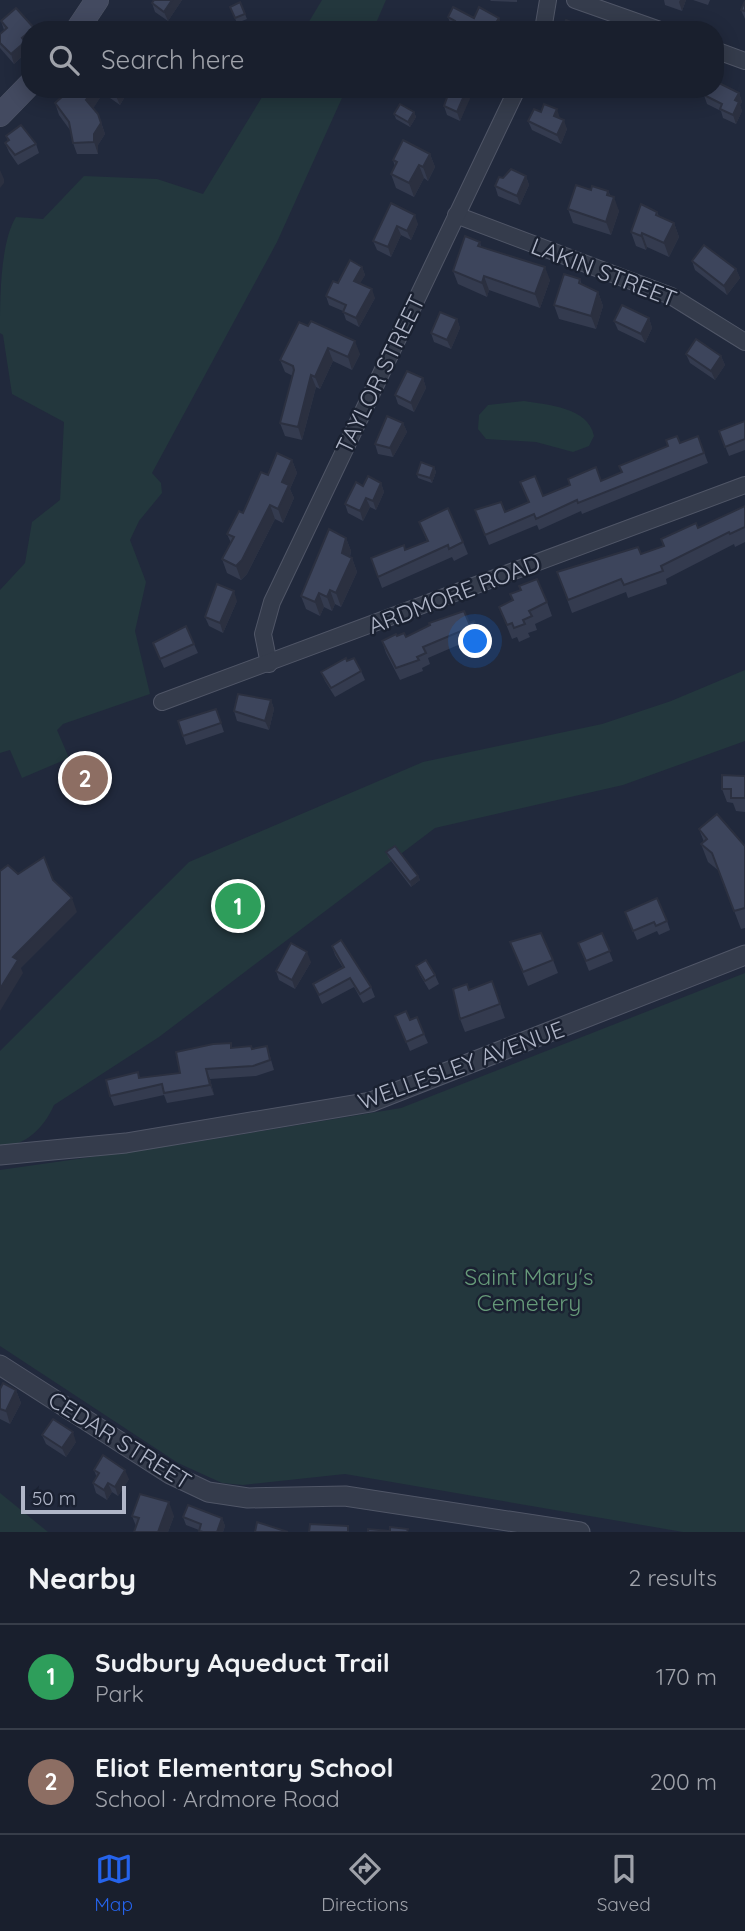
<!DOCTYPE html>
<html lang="en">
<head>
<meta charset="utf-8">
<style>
  body { margin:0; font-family:Quicksand,sans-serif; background:#222735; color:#f1f3f6 }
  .scale { position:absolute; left:21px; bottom:18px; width:105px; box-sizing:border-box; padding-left:7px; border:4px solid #b0b6c8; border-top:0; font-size:19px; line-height:24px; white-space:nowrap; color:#b0b6c8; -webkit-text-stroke:5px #1a2131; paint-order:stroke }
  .you { position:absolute; left:476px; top:642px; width:24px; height:24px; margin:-18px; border:5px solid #fff; border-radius:50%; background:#1a73e8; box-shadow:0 0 0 10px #1a73e833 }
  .badge { display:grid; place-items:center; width:46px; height:46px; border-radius:50%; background:#2563eb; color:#fff; font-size:23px; font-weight:700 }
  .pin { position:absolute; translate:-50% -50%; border:4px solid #fff; box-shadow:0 2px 7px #0006 }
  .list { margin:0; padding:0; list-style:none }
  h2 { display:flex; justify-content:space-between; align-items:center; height:91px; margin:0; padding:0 28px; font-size:30px }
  h2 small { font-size:23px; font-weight:400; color:#9fa2aa }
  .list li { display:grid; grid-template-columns:46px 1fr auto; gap:21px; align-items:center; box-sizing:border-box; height:105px; padding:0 28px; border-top:2px solid #373d49 }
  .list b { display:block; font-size:26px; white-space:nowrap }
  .list p { margin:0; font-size:23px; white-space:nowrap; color:#9fa2aa }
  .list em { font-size:23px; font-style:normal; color:#9fa2aa }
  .icon { flex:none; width:38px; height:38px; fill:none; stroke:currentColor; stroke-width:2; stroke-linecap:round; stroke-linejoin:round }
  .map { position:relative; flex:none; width:745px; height:1532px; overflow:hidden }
  .search { position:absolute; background:#191f2d; box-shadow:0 4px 18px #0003; left:21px; right:21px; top:21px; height:77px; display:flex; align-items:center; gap:18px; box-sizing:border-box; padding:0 24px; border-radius:28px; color:#9fa2aa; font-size:26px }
  .sheet { height:301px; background:#191f2d }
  nav { display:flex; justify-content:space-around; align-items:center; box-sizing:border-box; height:98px; border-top:2px solid #373d49; background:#191f2d; font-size:19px; color:#9fa2aa }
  nav a { display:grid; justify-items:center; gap:4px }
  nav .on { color:#2563eb }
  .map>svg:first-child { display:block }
</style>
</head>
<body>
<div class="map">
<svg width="745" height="1532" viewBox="0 0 745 1532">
  <rect width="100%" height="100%" fill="#21293c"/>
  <!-- green -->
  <g fill="#23373d">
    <polygon points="322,0 386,0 373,30 304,30"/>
    <path d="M267,89h79l-69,153 -125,231 9,10 1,10 -23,28 -9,19 16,42 -11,49 15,63 -87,30 -6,6 12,28 -47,20 -12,-28 -10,3v-163l25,-27 7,-41 28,-22 4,-78 -52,-28 -9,-59 -3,-2c0,-34 0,-90 16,-116l27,2 41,-43 73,3 46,15z"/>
    <path d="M524,401c24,4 64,6 70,35l-5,10 -16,6 -37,-10 -50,-3 -8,-10 1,-14 9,-10z"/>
    <path d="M745,670v71l-122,44 -188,43 -276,209 -105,68c-10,23 -28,40 -54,43v-97l189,-189 234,-100 179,-38 69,-23z"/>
    <polygon points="745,973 745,1532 683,1532 345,1474 243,1485 222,1483 178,1463 0,1346 0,1170 189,1143 401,1108"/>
    <polygon points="0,1493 48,1532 0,1532"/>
  </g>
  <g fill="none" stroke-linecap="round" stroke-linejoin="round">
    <!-- minor casing -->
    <g stroke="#505667" stroke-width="18">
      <g id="minor">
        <polyline points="575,0 660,30"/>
        <polyline points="543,30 548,0"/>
        <polyline points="715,50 745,61"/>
        <polyline points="456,215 671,296 745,342"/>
        <polyline points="269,664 263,634 272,602 517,89"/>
        <polyline points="162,702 745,485"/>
      </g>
    </g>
    <!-- tertiary casing -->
    <g stroke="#505667" stroke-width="21">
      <g id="tertiary">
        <polyline points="0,1155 126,1143 371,1102 745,955"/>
        <polyline points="0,1365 170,1474 208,1492 248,1498 345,1496 580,1532"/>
      </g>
    </g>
    <!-- secondary casing -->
    <g stroke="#505667" stroke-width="24">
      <g id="secondary">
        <polyline points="77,30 97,0"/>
        <polyline points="0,115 30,84"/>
      </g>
    </g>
    <!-- minor -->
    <use href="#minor" stroke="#353c4c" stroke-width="16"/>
    <!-- tertiary -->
    <use href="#tertiary" stroke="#353c4c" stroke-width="19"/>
    <!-- secondary -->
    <use href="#secondary" stroke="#434a60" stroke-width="23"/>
  </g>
  <!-- wall -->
  <g fill="#343b4f">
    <polygon points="154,0 182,0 168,21 155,12 152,3"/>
    <polygon points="490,0 517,0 517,2 491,1"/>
    <polygon points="664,0 686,0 682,11 665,5"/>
    <polygon points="693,0 710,0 708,5"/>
    <polygon points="745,1 745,19 741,10"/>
    <polygon points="240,2 247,19 237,23 230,7"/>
    <polygon points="448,17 474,18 452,28"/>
    <polygon points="1,21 34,28 35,30 30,30 30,44 27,46 28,51 14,64 0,48 0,34 4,30"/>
    <polygon points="71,89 126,89 127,93 120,105 103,93 93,108 102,125 105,134 98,145 98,154 77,154 73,143 70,130 59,115 55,103"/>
    <polygon points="448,89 473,89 460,121 447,115 444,106 449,93"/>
    <polygon points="739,93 742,102 740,105 742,111 736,124 723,118 721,111 707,104 704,95"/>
    <polygon points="414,112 416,117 410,127 396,119 394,114"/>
    <polygon points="541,112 560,118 567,129 561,144 532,130 528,121"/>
    <polygon points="6,136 36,144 39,153 18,165 9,152 5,143 8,141"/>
    <polygon points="430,154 435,167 428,181 424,178 414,197 396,188 391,174 395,167 393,160"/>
    <polygon points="526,176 529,185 520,205 498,196 495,186 503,178"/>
    <polygon points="591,190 608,191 619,211 611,235 573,223 568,209"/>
    <polygon points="391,203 418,224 411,240 401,235 391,257 377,250 373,241"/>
    <polygon points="657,212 659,216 674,223 679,237 669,257 647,247 646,250 636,246 631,232"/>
    <polygon points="480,242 481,247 550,280 540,308 489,290 487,297 458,284 453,271"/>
    <polygon points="692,261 736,269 740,278 727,295 695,270"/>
    <polygon points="362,267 365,275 360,283 375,298 359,327 346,320 343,311 329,305 326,296 338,283"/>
    <polygon points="580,279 582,285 598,292 603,306 596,329 559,319 554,305"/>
    <polygon points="649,318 652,328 645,343 618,330 614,321"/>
    <polygon points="457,319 460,328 451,349 434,342 431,333"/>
    <polygon points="299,322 360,354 352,370 333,361 320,389 316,387 302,440 285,436 280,423 293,376 285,372 280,360"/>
    <polygon points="686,354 721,356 725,365 715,380 690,363"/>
    <polygon points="423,378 426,388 414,412 398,404 395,395"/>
    <polygon points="745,421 745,450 729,456 719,431"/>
    <polygon points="403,423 407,432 393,457 378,454 375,444"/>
    <polygon points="698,436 708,463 582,514 581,511 539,530 537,525 489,545 475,510 505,512 543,496 601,481 622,472 680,443"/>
    <polygon points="292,460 297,473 290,489 294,498 283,523 275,519 247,574 241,580 227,573 222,559 231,543 227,534 243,513 268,475"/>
    <polygon points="434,467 436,472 432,483 418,478 417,474"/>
    <polygon points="381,483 384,492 376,510 370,507 363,521 348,513 345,504 363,486"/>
    <polygon points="745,506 745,542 735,547 734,544 666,579 667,584 628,598 626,592 572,613 557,572 641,554 663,546 661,539 698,528"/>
    <polygon points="419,522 463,542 468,554 454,561 452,557 382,588 371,558 405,550 427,541"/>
    <polygon points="346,538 351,551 350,557 352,558 357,572 341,607 335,604 332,611 324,607 320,616 306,609 301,596"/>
    <polygon points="237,601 223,633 209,626 205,617"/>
    <polygon points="547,602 552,616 535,624 537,630 528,633 530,637 519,642 517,637 512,639 499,607"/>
    <polygon points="469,623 480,635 484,646 469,652 465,642 428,658 430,664 422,668 423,671 400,680 386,653 382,641 397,636 406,637"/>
    <polygon points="153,643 194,644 198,653 164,668"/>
    <polygon points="347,661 361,671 365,680 335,697 325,681 321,672"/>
    <polygon points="271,700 274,709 269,730 237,721 234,711"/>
    <polygon points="216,709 224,732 186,745 178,721"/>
    <polygon points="745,776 745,812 736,811 733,803 727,802 722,789"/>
    <polygon points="699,829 745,846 745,928 741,929 719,871 708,862 701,844 704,842"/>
    <polygon points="386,852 418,876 420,880 411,887 388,857"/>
    <polygon points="629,921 667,921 670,930 659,935 657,931 637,940"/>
    <polygon points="602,933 613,961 589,971 578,943"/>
    <polygon points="510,942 553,960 558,973 528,986"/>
    <polygon points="332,946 371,987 375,997 363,1003 354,987 322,1004 313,984 343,968 335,955"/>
    <polygon points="311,962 295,989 279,980 276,971"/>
    <polygon points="416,966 435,975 439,984 429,990 420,975"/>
    <polygon points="492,981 505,1018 465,1032 460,1019 469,990"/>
    <polygon points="395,1016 410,1020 424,1034 428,1043 410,1051"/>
    <polygon points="251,1046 252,1049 267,1046 274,1070 256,1076 210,1079 214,1095 167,1103 164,1095 114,1106 110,1096 138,1072 140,1078 180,1073 232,1048"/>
    <polygon points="0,1389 16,1390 21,1403 10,1424 0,1419"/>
    <polygon points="42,1435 76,1442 66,1457 46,1444"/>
    <polygon points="94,1470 129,1479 118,1496 112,1492 107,1500 96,1493 93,1483 97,1478"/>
    <polygon points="132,1516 174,1516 168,1532 134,1532 136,1526"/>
    <polygon points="183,1517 222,1518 225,1526 223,1532 199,1532 199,1530 186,1525"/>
  </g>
  <!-- shaded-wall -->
  <g fill="#2b3040">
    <polygon points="172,0 182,0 168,21 164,12"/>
    <polygon points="680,0 686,0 682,11 679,2"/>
    <polygon points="499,18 504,30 491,30"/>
    <polygon points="30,31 30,44 27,46 28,51 14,64 11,54 22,38"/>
    <polygon points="94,89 101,89 103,93 91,112 86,100"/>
    <polygon points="118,89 126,89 127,93 120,105 115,94"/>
    <polygon points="467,89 474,90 460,121 457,112"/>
    <polygon points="739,93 742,102 740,105 742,111 736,124 733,115 735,100"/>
    <polygon points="557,109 560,118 554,116"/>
    <polygon points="414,112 416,117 410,127 408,122"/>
    <polygon points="98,114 105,134 98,145 98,154 94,142 94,134"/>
    <polygon points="564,120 567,129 561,144 557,135"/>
    <polygon points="430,154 435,167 428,181 423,167"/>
    <polygon points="419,165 424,178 414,197 409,183"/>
    <polygon points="0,170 4,179 4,183 0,188"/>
    <polygon points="526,176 529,185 520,205 517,196"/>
    <polygon points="608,191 612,203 614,197 619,211 611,235 606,222 607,195"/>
    <polygon points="415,215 418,224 411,240 407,231"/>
    <polygon points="674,223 679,237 669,257 664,243"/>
    <polygon points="397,226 401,235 391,257 388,247"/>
    <polygon points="642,233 647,247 646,250 641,236"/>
    <polygon points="362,267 365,275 357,289 354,281"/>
    <polygon points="545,267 550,280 540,308 535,294"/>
    <polygon points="736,269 740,278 727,295 724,286"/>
    <polygon points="484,276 489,290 487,297 482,283"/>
    <polygon points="372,289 375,298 359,327 356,318"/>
    <polygon points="598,292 603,306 596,329 591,316"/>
    <polygon points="649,318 652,328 645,343 641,334"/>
    <polygon points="457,319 460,328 451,349 447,340"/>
    <polygon points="355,341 360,354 352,370 348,357"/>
    <polygon points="328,348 333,361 320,389 315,377"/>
    <polygon points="721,356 725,365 715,380 711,371"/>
    <polygon points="311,375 316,387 302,440 298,427"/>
    <polygon points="423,378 426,388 414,412 411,403"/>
    <polygon points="403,423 407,432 393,457 390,448"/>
    <polygon points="292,460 297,473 290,489 294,498 283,523 278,509 282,482"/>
    <polygon points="434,467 436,472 432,483 430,478"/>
    <polygon points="381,483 384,492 376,510 373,501"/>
    <polygon points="366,498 370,507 363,521 360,511"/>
    <polygon points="270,505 275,519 247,574 241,580 236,566"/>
    <polygon points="346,538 351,551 347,567 342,553"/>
    <polygon points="352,558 357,572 341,607 336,593"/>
    <polygon points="330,590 335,604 332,611 327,597"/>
    <polygon points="234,591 237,601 223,633 220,623"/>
    <polygon points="319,593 324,607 320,616 315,602"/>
    <polygon points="271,700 274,709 269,730 265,721"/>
    <polygon points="418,876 420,880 411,887 410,882"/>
    <polygon points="72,898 77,912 21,968 23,973 0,1011 0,989 13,957"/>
    <polygon points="307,952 311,962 295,989 292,980"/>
    <polygon points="206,1069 210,1079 214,1095 210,1085"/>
    <polygon points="16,1390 21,1403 10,1424 6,1411"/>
    <polygon points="73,1432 76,1442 66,1457 62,1448"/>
    <polygon points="125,1470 129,1479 118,1496 115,1487"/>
    <polygon points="108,1483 112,1492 107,1500 104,1490"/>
    <polygon points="169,1502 174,1516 168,1532 158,1532"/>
    <polygon points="222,1518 225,1526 223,1532 217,1532"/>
  </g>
  <!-- building -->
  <g fill="#3d455c" stroke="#2b3040" stroke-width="2">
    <polygon points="154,0 172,0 164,12 152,3"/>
    <polygon points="745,1 745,11 741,10"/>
    <polygon points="240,2 245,14 235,18 230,7"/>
    <polygon points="453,7 474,18 479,7 499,18 491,30 451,30 455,21 448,17"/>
    <polygon points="16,8 34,28 30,30 30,31 22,38 25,42 11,54 0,43 0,34 7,28 1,21"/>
    <polygon points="566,20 589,30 562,30"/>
    <polygon points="715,81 739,93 735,100 739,102 733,115 720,109 722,104 704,95 707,89 715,89"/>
    <polygon points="71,89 94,89 86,100 98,114 101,123 94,134 94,142 73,143 69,122 55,103"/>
    <polygon points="109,89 118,89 115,94"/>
    <polygon points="450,89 467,89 457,112 444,106"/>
    <polygon points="400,104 414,112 408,122 394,114"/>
    <polygon points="544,104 557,109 554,116 564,120 557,135 528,121 534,109 541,112"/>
    <polygon points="21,125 36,144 15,155 5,143 9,140 6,136"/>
    <polygon points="403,140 430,154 423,167 419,165 409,183 391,174 397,162 393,160"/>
    <polygon points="511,169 526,176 517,196 495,186 499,177 503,178"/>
    <polygon points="576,185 591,190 592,186 608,191 607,195 614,197 606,222 568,209"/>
    <polygon points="391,203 415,215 407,231 397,226 388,247 373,241"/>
    <polygon points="641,204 657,212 656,215 674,223 664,243 642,233 641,236 631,232"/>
    <polygon points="465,236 480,242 478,246 545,267 535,294 484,276 482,283 453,271"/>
    <polygon points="704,245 736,269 724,286 692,261"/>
    <polygon points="350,260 362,267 354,281 372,289 356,318 343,312 346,305 326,296 333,281 338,283"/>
    <polygon points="564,274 580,279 579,283 598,292 591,316 554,305"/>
    <polygon points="622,305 649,318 641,334 614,321"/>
    <polygon points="440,312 457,319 447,340 431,333"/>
    <polygon points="311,321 355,341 348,357 328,348 315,377 311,375 298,427 280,423 294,370 293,366 280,360 299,322 308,326"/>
    <polygon points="696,339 721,356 711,371 686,354"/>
    <polygon points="407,371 423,378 411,403 395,395"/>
    <polygon points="387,416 403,423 390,448 375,444"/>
    <polygon points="745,421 745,439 725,447 719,431"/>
    <polygon points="677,436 680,443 698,436 704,453 578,503 577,500 536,519 534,514 485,535 475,510 501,502 505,512 529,502 520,482 535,476 543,496 570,485 568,479 596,467 601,481 622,472 619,466 668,446 666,440"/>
    <polygon points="277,453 292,460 282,482 289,485 278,509 270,505 242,560 236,566 222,559 234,537 227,534 239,511 243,513 261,472 268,475"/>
    <polygon points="421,462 434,467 430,478 417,474"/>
    <polygon points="368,476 381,483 373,501 366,498 360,511 345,504 356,482 363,486"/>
    <polygon points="745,506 745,527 730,534 729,532 661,566 663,571 624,585 621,579 568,600 557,572 638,547 641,554 664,546 661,539 696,523 698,528"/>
    <polygon points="448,508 463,542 449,549 448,545 378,577 371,558 404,545 405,550 428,541 419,522"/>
    <polygon points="329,529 346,538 342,553 352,558 336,593 330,590 327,597 319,593 315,602 301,596"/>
    <polygon points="537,579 547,602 529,611 532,616 523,620 525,624 514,628 512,623 507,625 499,607 513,600 510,594 521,590 519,586"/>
    <polygon points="217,584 234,591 220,623 205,617"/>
    <polygon points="464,611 469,623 474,621 480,635 465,641 461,631 423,647 426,653 417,657 419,660 396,668 382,641 396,634 397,636 404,633 406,637 430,625 429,623"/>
    <polygon points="186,626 194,644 160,659 153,643"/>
    <polygon points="346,658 347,661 354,658 361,671 331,688 321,672"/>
    <polygon points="238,694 271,700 265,721 234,711"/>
    <polygon points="216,709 221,723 183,736 178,721"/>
    <polygon points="722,775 745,776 745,798 731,798 731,789 722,789"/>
    <polygon points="717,814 745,846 745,908 734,911 712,853 701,844 707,839 699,829"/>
    <polygon points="395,846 418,876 410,882 386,852"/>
    <polygon points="44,857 53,880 72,898 13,957 18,960 0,989 0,871 8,865 18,874"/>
    <polygon points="657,898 667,921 656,926 654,922 633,931 625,912"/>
    <polygon points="541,933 553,960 523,972 510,942"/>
    <polygon points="602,933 610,951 586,961 578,943"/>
    <polygon points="341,940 371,987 360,994 350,978 319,995 313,984 344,967 332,946"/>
    <polygon points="291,943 307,952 292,980 276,971"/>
    <polygon points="426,960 435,975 425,981 416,966"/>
    <polygon points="492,981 500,1004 460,1019 453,989 467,984 469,990"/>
    <polygon points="406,1011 410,1020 417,1017 424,1034 406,1042 395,1016"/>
    <polygon points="231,1043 231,1048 251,1046 252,1049 267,1046 270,1060 253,1066 206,1069 210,1085 164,1093 162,1084 110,1096 106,1080 138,1072 139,1078 180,1073 176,1052 213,1044"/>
    <polygon points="3,1383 16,1390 6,1411 0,1409 0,1389"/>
    <polygon points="53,1419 73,1432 62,1448 42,1435"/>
    <polygon points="103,1455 125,1470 115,1487 108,1483 104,1490 93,1483 99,1473 94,1470"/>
    <polygon points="140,1494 169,1502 158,1532 134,1532 139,1518 132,1516"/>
    <polygon points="188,1505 222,1518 217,1532 203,1532 199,1531 201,1524 183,1517"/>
    <polygon points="257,1522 288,1532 255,1532"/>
    <polygon points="310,1524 348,1526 348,1532 309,1532"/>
    <polygon points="390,1527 408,1529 407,1532 368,1532 368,1529 390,1531"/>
  </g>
  <g text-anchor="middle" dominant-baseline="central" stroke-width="5" stroke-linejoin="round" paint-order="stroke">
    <!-- street labels -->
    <g font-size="23" fill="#b0b6c8" stroke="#1a2131">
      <text transform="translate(604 272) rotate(21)">LAKIN STREET</text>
      <text transform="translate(380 374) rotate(-64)">TAYLOR STREET</text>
      <text transform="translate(454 594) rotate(-21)">ARDMORE ROAD</text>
      <text transform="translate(461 1065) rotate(-20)">WELLESLEY AVENUE</text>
      <text transform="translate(120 1440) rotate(32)">CEDAR STREET</text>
    </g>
    <!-- park labels -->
    <g font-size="23" fill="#669a79" stroke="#1a2131">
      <text x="529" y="1276">Saint Mary's<tspan x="529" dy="26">Cemetery</tspan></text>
    </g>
  </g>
</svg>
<div class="scale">50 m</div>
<div class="you"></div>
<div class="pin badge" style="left:238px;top:906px;background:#2e9e5b">1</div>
<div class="pin badge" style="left:85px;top:778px;background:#8d6e63">2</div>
<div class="search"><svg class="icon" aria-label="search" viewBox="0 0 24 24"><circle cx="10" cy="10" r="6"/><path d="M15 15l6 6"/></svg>Search here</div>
</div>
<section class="sheet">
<h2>Nearby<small>2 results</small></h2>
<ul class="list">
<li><span class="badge" style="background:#2e9e5b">1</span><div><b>Sudbury Aqueduct Trail</b><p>Park</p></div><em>170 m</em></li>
<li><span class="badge" style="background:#8d6e63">2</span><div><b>Eliot Elementary School</b><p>School · Ardmore Road</p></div><em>200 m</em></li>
</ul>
</section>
<nav>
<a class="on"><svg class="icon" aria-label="map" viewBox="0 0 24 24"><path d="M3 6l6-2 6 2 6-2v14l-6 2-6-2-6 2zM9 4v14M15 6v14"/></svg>Map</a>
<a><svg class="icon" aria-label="directions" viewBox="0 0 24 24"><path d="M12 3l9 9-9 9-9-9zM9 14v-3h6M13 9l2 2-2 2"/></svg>Directions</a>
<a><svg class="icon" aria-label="saved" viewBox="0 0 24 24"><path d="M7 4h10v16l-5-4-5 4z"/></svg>Saved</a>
</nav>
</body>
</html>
